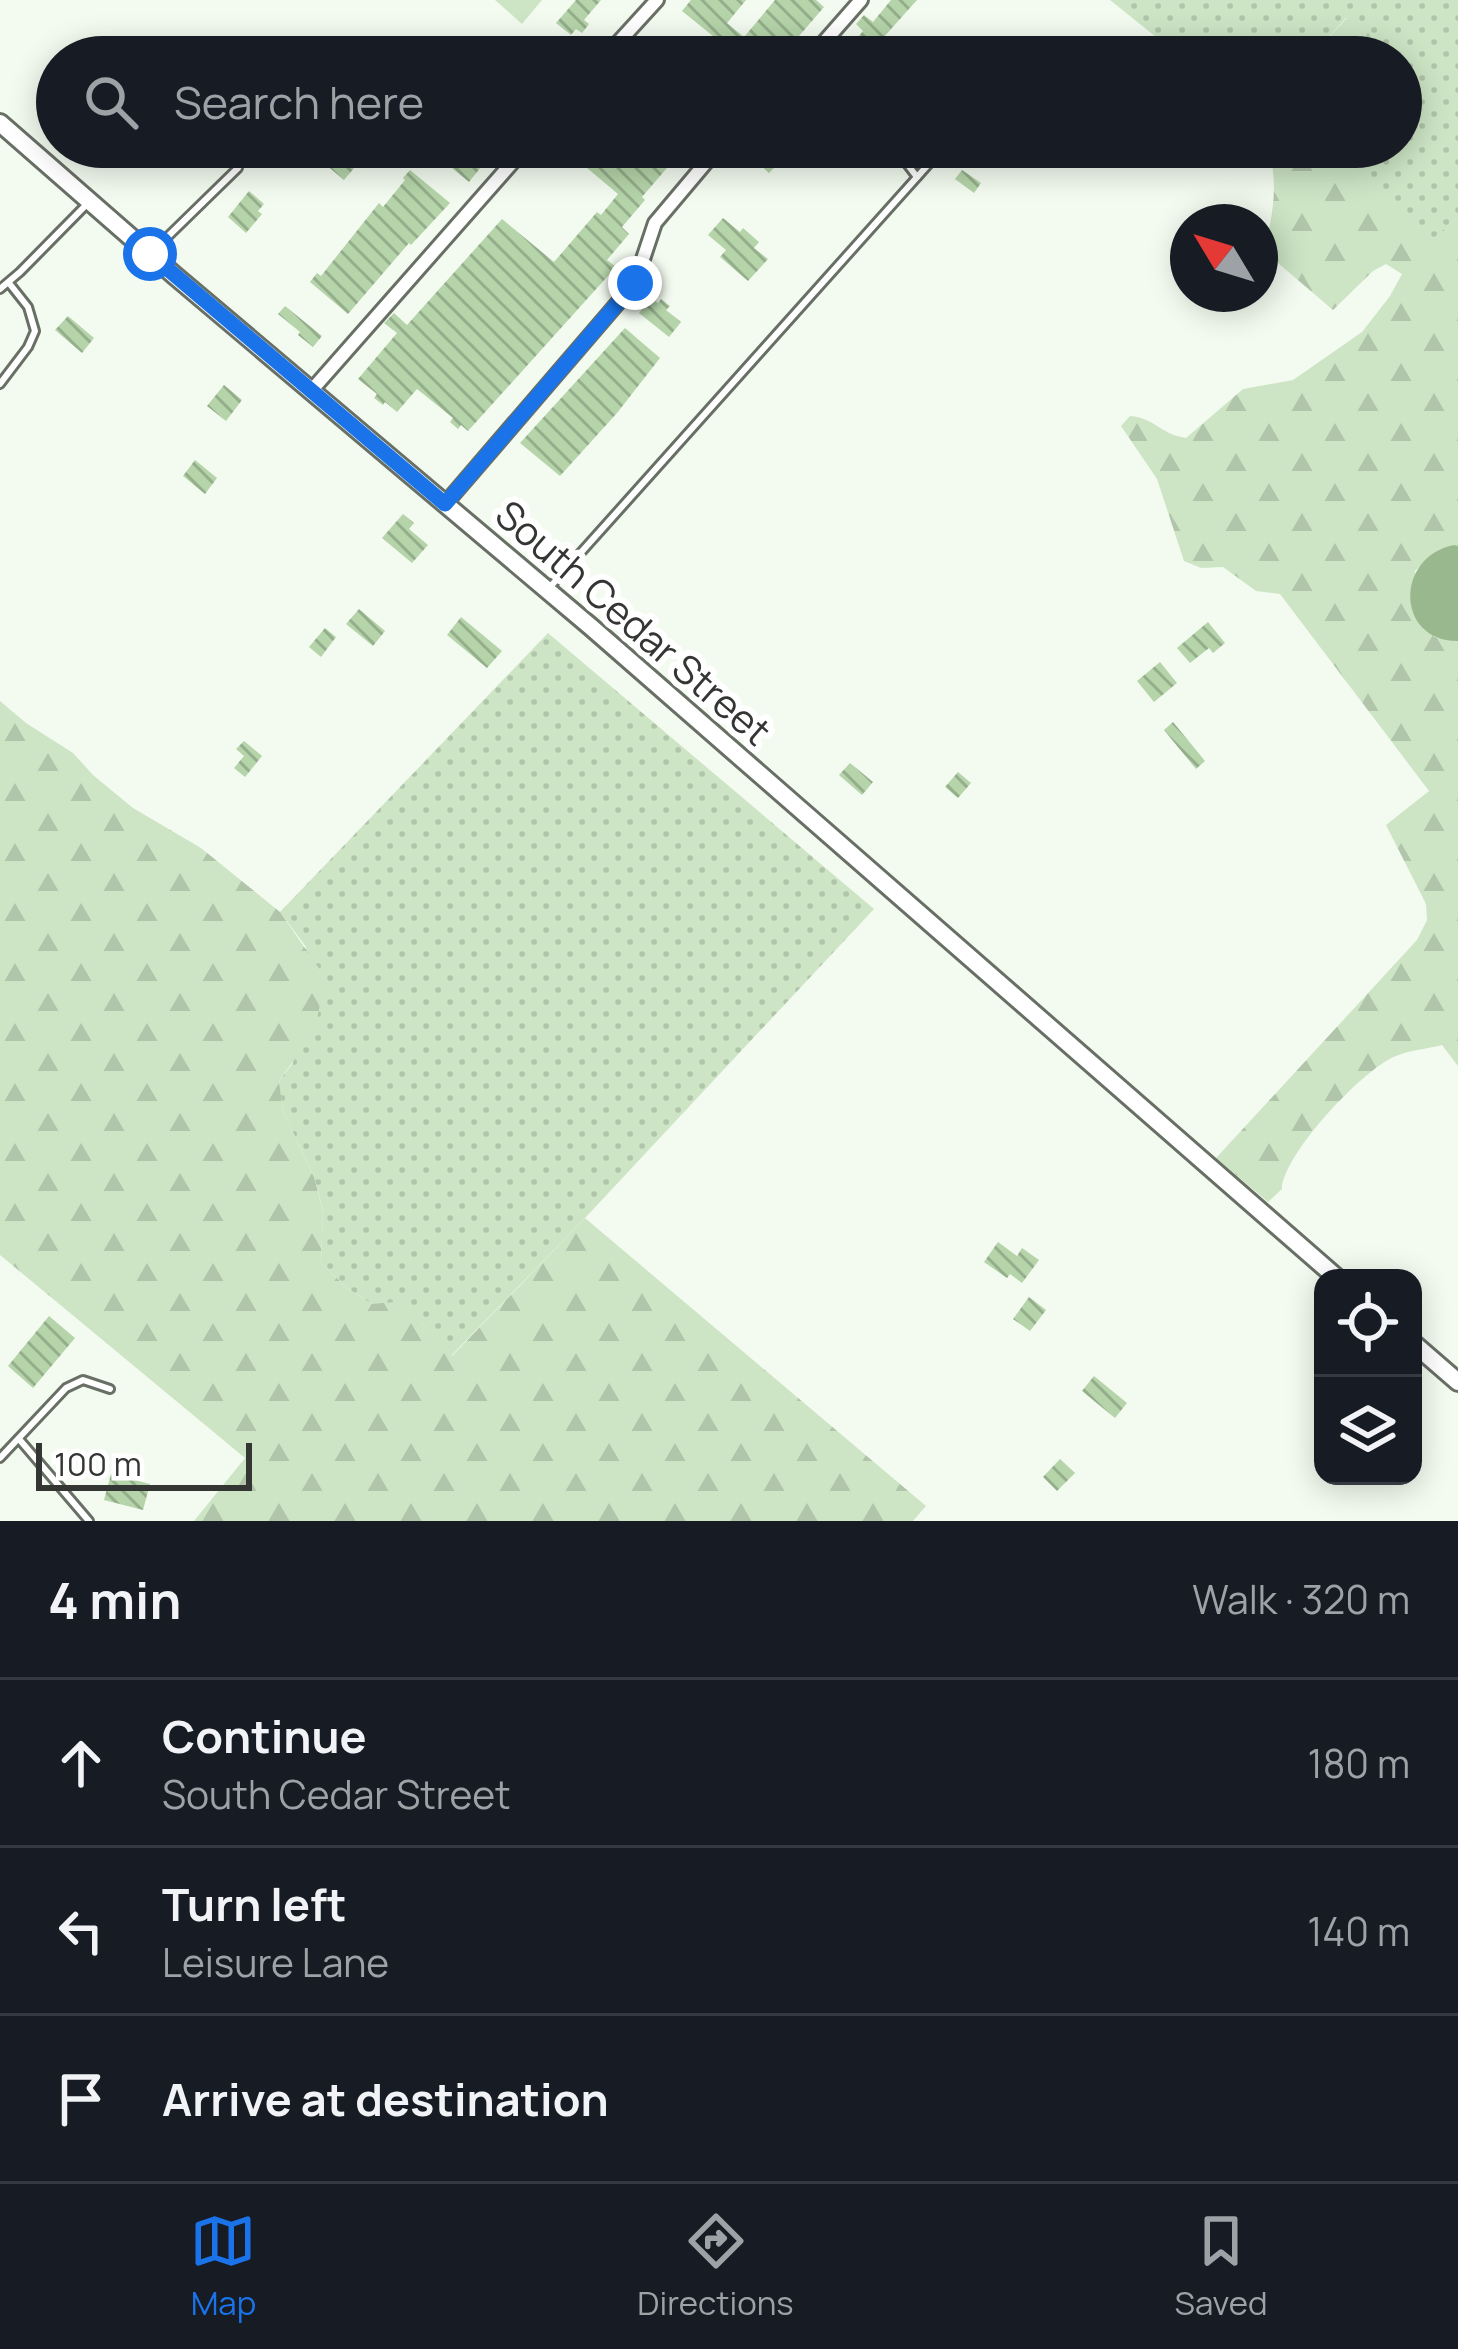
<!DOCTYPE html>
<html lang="en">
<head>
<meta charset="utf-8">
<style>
  body { margin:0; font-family:Manrope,sans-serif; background:#20242c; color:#f1f3f6 }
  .controls { position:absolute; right:36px; bottom:36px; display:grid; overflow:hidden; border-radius:24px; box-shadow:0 6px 30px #0003 }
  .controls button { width:108px; height:108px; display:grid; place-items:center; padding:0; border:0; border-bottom:3px solid #363941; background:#171b24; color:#f1f3f6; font:60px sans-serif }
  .compass { position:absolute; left:1170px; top:204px; width:108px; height:108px; border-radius:50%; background:#171b24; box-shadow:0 6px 30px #0003; rotate:308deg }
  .scale { position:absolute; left:36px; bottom:30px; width:216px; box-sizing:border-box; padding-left:12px; border:6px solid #333632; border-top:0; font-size:33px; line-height:42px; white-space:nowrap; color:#333632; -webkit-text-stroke:9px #fff; paint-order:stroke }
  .stop { position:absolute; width:36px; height:36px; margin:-27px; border:9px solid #1a73e8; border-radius:50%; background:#fff }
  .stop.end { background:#1a73e8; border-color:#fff; box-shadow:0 3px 12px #0008 }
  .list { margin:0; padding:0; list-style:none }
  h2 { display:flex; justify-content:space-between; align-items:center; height:156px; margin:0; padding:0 48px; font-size:51px }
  h2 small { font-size:39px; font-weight:400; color:#9ea1a6 }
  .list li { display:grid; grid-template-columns:78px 1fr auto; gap:36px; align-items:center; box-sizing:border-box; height:168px; padding:0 48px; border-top:3px solid #363941 }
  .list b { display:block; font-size:45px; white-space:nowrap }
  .list p { margin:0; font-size:39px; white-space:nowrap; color:#9ea1a6 }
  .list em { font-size:39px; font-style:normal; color:#9ea1a6 }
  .icon { flex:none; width:66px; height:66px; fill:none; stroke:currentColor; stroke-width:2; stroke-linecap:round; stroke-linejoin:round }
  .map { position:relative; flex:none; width:1458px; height:1521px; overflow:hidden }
  .search { position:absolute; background:#171b24; box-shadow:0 6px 30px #0003; left:36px; right:36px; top:36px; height:132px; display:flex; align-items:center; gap:30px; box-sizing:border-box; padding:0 42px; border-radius:66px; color:#9ea1a6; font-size:45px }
  .sheet { height:660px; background:#171b24 }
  nav { display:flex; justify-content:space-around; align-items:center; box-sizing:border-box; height:168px; border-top:3px solid #363941; background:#171b24; font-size:33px; color:#9ea1a6 }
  nav a { display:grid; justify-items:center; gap:6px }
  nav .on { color:#1a73e8 }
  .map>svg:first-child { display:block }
</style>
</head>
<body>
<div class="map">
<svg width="1458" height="1521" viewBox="0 0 1458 1521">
  <defs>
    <pattern id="grass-dots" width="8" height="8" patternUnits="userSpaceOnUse" patternTransform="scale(3)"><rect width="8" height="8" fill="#cde5c5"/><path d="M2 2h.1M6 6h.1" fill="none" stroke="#b0c5aa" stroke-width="1.8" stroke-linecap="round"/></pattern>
    <pattern id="forest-firs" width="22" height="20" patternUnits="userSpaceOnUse" patternTransform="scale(3)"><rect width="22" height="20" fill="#cde5c5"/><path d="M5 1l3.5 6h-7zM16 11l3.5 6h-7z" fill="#b0c5aa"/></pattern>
    <pattern id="building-back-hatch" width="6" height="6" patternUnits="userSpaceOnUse" patternTransform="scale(3)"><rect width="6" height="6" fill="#b5d4a9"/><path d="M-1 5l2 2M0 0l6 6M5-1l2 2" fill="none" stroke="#94ad8a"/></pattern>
  </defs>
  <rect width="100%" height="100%" fill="#f3fbf0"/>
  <!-- grass -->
  <g fill="url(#grass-dots)">
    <polygon points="1110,0 1458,0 1458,217 1429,243 1326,147 1401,147 1401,57 1368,57 1373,34 1346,18 1310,57 1181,57"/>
    <polygon points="548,633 874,909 585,1218 451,1356 422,1324 372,1304 347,1288 321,1263 323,1210 314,1177 283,1111 279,1081 293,1063 306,947 280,912"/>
  </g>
  <!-- forest -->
  <g fill="url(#forest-firs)">
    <polygon points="495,0 542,0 522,24"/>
    <polygon points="1347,18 1364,23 1373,34 1368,57 1310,57"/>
    <path d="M1268,147h58l103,95 29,-25v329c-18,1 -30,13 -43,25l8,58 12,8 23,4v425l-16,-21c-15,4 -32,5 -46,11 -32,12 -113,98 -114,133l-14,13 -52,-44 201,-218 10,-20 -1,-16 -40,-79 43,-34 -149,-197 -24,-3 -33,-24 -22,1 -17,-7 -27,-82 -36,-53 9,-10c25,2 30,18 56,22l57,-49 50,-9 69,-48 28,-36 12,-22 -16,-10 -13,7 -40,39 -69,-59c9,-37 15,-67 4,-104z"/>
    <polygon points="0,701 26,723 73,753 93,775 133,808 201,848 280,912 325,977 315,1031 279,1081 283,1111 314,1177 323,1211 321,1263 347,1288 372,1304 395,1302 422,1324 452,1356 585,1218 926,1506 913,1521 194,1521 245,1458 0,1255"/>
  </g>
  <!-- water -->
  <path fill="#9ab88e" d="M1454,545l4,1v95c-62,1 -64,-84 -4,-96z"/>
  <!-- building -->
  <g fill="url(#building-back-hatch)">
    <polygon points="576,0 601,0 584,20 589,24 582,33 576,29 571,35 556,23"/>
    <polygon points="691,0 746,0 727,23 744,37 775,0 816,0 824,7 781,57 739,57 682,11"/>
    <polygon points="891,0 917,0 866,57 841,57 863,31 856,24 864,15 873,22"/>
    <polygon points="540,39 561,57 526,57"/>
    <polygon points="317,147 372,147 344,180 312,153"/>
    <polygon points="437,147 455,147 466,156 473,147 497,147 469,182 452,168 457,163"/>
    <polygon points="562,147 625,147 646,164 660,147 685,147 642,197 645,200 622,227 629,234 607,260 616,267 468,431 461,425 458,429 450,422 453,418 417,389 397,412 385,402 383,405 374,398 377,394 358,379 397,333 384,323 394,313 407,325 502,219 554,262 597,212 601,215 618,194"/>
    <polygon points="758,147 779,147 787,155 769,173 750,155"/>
    <polygon points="410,170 450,203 411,245 409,243 348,314 310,282 317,273 321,276 379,203 383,207 405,180 403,178"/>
    <polygon points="962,170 981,183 974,193 955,179"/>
    <polygon points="249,191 264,204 258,211 262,214 246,233 228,217"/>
    <polygon points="723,218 740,232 743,228 759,242 754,248 768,259 748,281 720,257 726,250 708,235"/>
    <polygon points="651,298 658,303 661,299 670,306 666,310 681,322 669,337 639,313"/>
    <polygon points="285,306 322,336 313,347 298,335 300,332 278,314"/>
    <polygon points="68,316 94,338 82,353 55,330"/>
    <polygon points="625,328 660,358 617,413 560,476 520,443"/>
    <polygon points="224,385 242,400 226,421 207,406"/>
    <polygon points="195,460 217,478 205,494 183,476"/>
    <polygon points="403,514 414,523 409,529 428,545 412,563 382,538"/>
    <polygon points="359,609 385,631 373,646 346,624"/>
    <polygon points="461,617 502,651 487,668 447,635"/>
    <polygon points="1208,622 1225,643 1213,653 1209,648 1190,663 1177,648"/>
    <polygon points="325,628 336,637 321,657 309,647"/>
    <polygon points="1160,662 1177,683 1154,702 1137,681"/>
    <polygon points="1173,722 1205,761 1196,769 1164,730"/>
    <polygon points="244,741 262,756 245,777 234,768 244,756 236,749"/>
    <polygon points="850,763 873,782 862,795 839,775"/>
    <polygon points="958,772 971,783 958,798 945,787"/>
    <polygon points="998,1242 1017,1256 1022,1248 1039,1260 1022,1283 1010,1274 1007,1278 984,1262"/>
    <polygon points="1029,1297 1046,1310 1030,1331 1013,1319"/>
    <polygon points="49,1316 75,1338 33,1388 8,1366"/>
    <polygon points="1094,1376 1127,1403 1115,1418 1082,1391"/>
    <polygon points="1060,1459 1075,1473 1057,1491 1043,1477"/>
    <polygon points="111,1474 150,1484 143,1510 104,1500"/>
  </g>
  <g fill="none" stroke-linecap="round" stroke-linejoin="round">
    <!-- service casing -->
    <g stroke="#686f65" stroke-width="12">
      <g id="service">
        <polyline points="894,147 917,177"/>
        <polyline points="153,251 238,168"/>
        <polyline points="0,289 20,272 87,204"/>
        <polyline points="0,384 28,347 35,331 28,307 9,283"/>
        <polyline points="550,587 944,147"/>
        <polyline points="19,1439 89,1521"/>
        <polyline points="0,1458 66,1388 83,1380 110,1389"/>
      </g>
    </g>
    <!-- minor casing -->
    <g stroke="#686f65" stroke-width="18">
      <g id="minor">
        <polyline points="605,57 657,0"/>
        <polyline points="811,57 861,0"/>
        <polyline points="311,391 526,147"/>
        <polyline points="445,504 635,283 655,223 719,147"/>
      </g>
    </g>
    <!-- secondary casing -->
    <g stroke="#686f65" stroke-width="22">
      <g id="secondary">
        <polyline points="0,123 174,275 591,627 1337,1278"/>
        <polyline points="1413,1343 1458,1382"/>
      </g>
    </g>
    <!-- service -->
    <use href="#service" stroke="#fff" stroke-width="6"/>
    <!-- minor -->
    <use href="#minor" stroke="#fff" stroke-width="12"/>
    <!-- secondary -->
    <use href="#secondary" stroke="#fff" stroke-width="16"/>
  </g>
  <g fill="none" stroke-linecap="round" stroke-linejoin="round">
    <!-- route -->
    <polyline stroke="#1a73e8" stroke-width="15" points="150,254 445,504 635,283"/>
  </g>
  <g text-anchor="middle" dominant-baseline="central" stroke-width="12" stroke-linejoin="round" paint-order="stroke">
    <!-- street labels -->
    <g font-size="39" fill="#333632" stroke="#fff">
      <text transform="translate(634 622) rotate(41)">South Cedar Street</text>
    </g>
  </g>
</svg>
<div class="controls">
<button><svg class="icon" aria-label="locate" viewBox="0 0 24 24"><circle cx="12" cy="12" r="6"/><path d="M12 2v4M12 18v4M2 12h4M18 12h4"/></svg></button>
<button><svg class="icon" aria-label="layers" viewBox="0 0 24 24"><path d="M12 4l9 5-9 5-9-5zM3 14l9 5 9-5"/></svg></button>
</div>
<svg class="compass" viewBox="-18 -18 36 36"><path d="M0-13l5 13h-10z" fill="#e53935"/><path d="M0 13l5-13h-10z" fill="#9ea1a6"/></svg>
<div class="scale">100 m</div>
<div class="stop" style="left:150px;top:254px"></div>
<div class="stop end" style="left:635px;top:283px"></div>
<div class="search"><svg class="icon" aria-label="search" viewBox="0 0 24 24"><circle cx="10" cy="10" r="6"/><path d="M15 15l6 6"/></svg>Search here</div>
</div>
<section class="sheet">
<h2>4 min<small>Walk · 320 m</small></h2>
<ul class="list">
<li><svg class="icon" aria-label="ahead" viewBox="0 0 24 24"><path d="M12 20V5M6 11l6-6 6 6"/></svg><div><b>Continue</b><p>South Cedar Street</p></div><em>180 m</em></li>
<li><svg class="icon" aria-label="left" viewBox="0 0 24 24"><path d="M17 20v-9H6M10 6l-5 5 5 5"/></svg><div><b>Turn left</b><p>Leisure Lane</p></div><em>140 m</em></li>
<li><svg class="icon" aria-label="arrive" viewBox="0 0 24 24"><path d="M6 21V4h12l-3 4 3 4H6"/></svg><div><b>Arrive at destination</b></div></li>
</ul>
</section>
<nav>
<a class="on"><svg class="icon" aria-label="map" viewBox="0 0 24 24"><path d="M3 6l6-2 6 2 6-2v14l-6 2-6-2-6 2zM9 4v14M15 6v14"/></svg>Map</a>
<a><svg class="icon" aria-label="directions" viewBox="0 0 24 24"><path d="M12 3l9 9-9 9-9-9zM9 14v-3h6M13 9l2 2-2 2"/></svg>Directions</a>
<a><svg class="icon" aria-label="saved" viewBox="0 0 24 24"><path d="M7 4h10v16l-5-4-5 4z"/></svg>Saved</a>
</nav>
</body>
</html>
